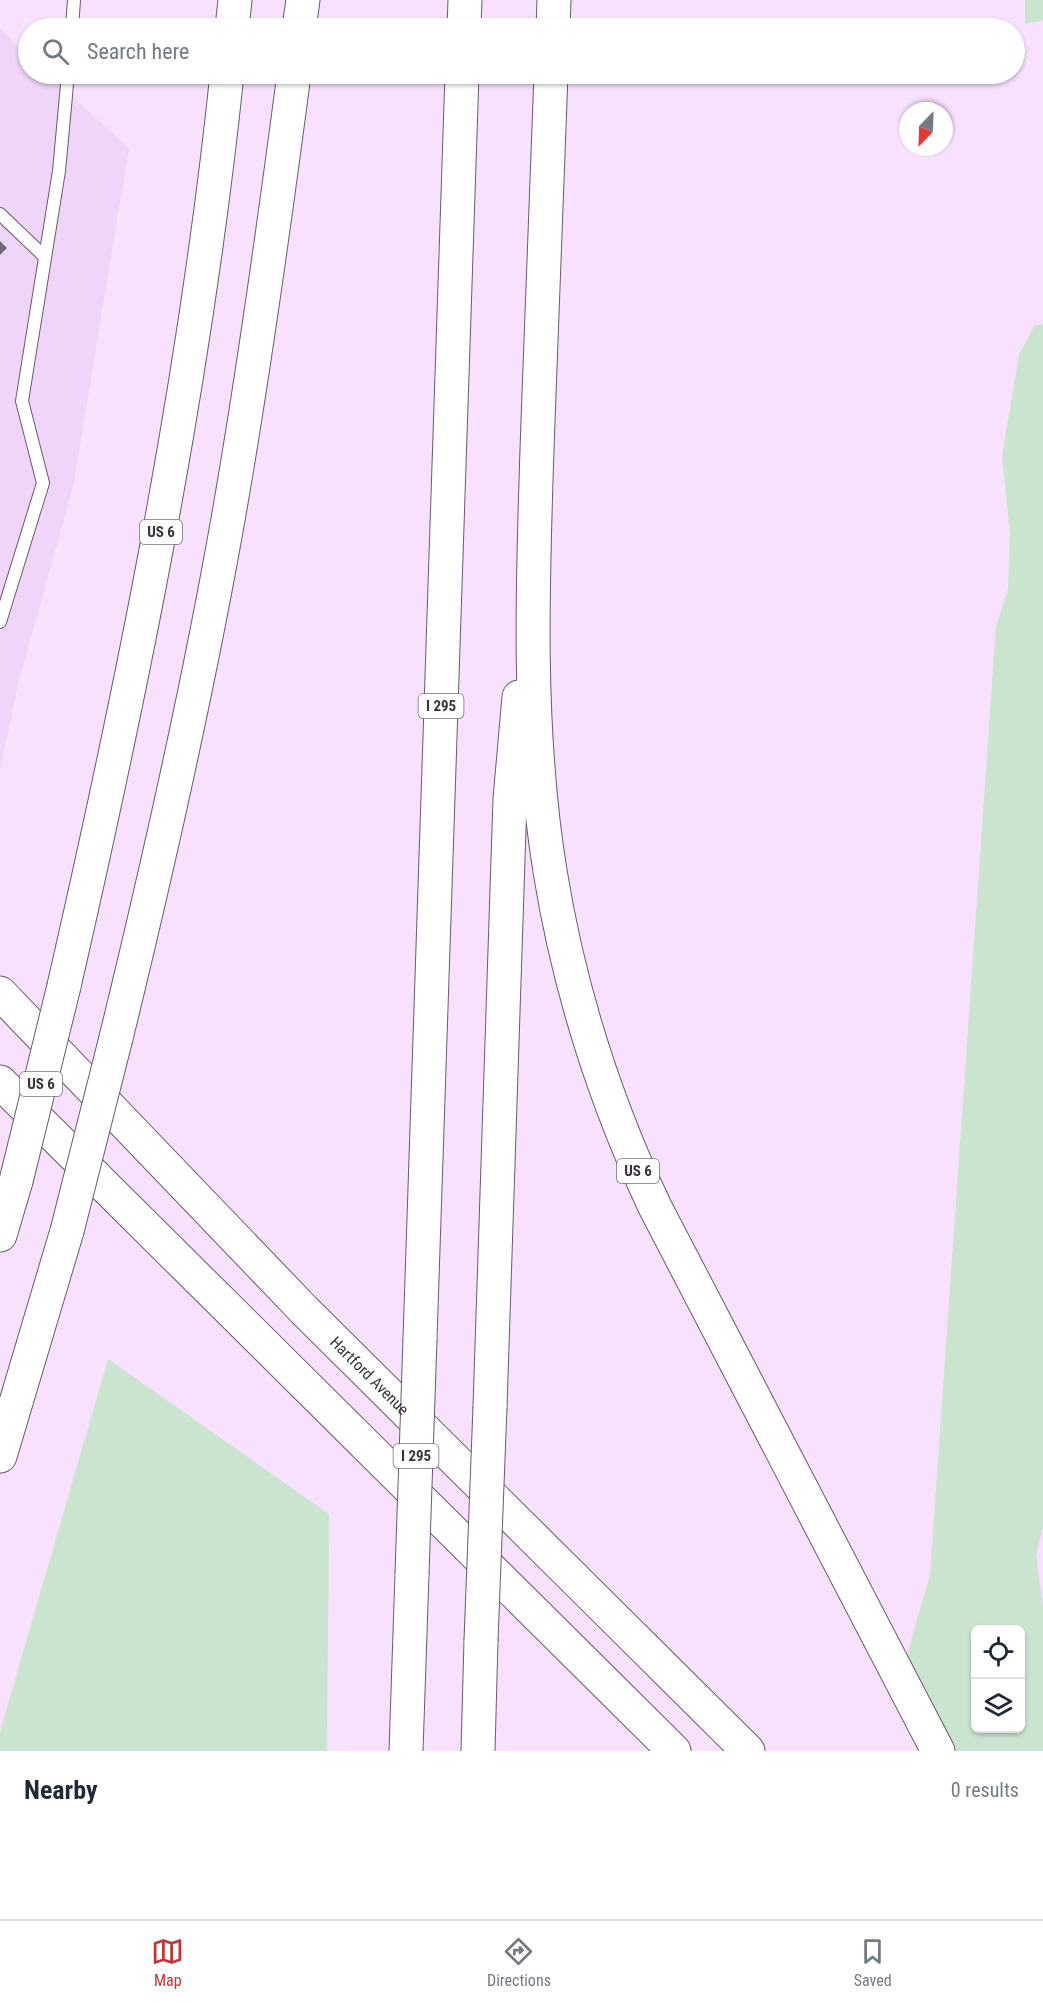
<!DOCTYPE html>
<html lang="en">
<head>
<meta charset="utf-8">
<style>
  body { margin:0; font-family:"Roboto Condensed",sans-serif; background:#f2f2f3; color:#1f2937 }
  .controls { position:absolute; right:18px; bottom:18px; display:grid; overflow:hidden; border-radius:9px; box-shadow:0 2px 4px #0004 }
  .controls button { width:54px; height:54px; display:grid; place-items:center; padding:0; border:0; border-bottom:2px solid #e0e1e3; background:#fff; color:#1f2937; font:30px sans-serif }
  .compass { position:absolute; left:899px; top:102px; width:54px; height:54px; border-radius:50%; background:#fff; box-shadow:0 2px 4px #0004; rotate:203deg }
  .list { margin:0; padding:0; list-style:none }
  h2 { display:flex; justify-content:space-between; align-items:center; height:78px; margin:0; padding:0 24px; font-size:26px }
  h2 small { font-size:20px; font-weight:400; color:#747a83 }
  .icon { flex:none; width:33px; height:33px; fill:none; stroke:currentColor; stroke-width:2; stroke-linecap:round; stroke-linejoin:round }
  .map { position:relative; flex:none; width:1043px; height:1751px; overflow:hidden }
  .search { position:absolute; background:#fff; box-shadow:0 2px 4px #0004; left:18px; right:18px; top:18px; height:66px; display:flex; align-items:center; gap:15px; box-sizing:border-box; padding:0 21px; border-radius:33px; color:#747a83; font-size:22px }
  .sheet { height:168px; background:#fff }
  nav { display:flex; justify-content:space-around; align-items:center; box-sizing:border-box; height:84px; border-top:2px solid #e0e1e3; background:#fff; font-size:16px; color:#747a83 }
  nav a { display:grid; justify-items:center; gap:3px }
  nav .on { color:#c33436 }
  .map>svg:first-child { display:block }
</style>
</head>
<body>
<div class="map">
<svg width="1043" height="1751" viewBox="0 0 1043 1751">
  <rect width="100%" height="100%" fill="#f7e1fd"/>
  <!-- built -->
  <polygon fill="#efd5f7" points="0,29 28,56 28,74 48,74 129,148 73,487 19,680 0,770"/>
  <!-- green -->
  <g fill="#cae4d0" fill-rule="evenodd">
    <polygon points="1025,0 1043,0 1043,20 1025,24"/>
    <path d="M1043,324v1203l-7,28 7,50v146h-94l-45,-86 26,-90 66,-949 12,-37 2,-55 -8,-78 17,-101 15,-29zM976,1630h44v98h-44z"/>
    <polygon points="108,1359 329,1514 327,1751 0,1751 0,1732"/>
  </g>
  <!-- building -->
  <polygon fill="#76647b" points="0,241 7,248 0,255"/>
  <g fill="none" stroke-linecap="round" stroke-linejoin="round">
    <!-- lane casing -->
    <g stroke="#6b5870" stroke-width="14">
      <g id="lane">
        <polyline points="72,28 74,0"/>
        <polyline points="0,214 45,257"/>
        <polyline points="0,622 43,483 22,401 59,171 68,74"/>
      </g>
    </g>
    <!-- secondary casing -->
    <g stroke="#6b5870" stroke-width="35">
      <g id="secondary">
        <path id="s1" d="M0,993l304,317 444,441"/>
      </g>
    </g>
    <!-- highway casing -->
    <g stroke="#6b5870" stroke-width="35">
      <g id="highway">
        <polyline points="232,28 235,0"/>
        <polyline points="299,28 303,0"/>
        <polyline points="464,28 465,0"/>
        <polyline points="553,28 554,0"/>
        <path d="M551,74c-5,115 -9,231 -13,347 -5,149 -12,302 12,450 19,118 54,228 105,336l283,544"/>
        <path d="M64,986c69,-302 131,-604 163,-912"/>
        <path d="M116,1038c43,-176 83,-352 114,-530 25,-144 45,-289 64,-434"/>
        <polyline points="0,1082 674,1751"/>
        <polyline points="0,1235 16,1181"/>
        <polyline points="420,1339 462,74"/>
        <polyline points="490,1407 510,799 519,697"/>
        <polyline points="0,1456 67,1231"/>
        <polyline points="406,1751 412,1574"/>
        <polyline points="478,1751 481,1641"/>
      </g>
    </g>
    <!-- lane -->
    <use href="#lane" stroke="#fff" stroke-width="12"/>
    <!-- secondary -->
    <use href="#secondary" stroke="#fff" stroke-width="33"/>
    <!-- highway -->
    <use href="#highway" stroke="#fff" stroke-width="33"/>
    <!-- highway-bridge casing -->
    <g stroke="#6b5870" stroke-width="35" stroke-linecap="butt">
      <g id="highway-bridge">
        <polyline points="16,1181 64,986"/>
        <polyline points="67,1231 116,1038"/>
        <polyline points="412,1574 420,1339"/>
        <polyline points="481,1641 490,1407"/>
      </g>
    </g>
    <!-- highway-bridge -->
    <use href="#highway-bridge" stroke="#fff" stroke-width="33"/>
  </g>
  <g text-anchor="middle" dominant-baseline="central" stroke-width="6" stroke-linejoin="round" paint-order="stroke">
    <!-- shield labels -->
    <g fill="#fff" stroke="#757077" stroke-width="1.5">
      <rect x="140" y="520" width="42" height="24" rx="4.5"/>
      <rect x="418.5" y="694" width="45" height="24" rx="4.5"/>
      <rect x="20" y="1072" width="42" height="24" rx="4.5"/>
      <rect x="617" y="1159" width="42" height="24" rx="4.5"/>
      <rect x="393.5" y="1444" width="45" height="24" rx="4.5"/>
    </g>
    <g font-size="15" font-weight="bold" fill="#3a323d">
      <text x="161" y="532">US 6</text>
      <text x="441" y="706">I 295</text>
      <text x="41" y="1084">US 6</text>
      <text x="638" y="1171">US 6</text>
      <text x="416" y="1456">I 295</text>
    </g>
    <!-- street labels -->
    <g font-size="16" fill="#3a323d" stroke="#fff">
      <text stroke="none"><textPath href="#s1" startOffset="532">Hartford Avenue</textPath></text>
    </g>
  </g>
</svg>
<div class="controls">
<button><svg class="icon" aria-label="locate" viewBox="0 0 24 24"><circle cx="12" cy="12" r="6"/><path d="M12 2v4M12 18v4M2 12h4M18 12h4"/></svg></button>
<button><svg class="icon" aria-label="layers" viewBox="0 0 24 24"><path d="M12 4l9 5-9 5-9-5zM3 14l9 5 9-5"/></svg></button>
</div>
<svg class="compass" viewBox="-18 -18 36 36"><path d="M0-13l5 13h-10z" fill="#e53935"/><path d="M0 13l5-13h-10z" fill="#747a83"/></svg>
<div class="search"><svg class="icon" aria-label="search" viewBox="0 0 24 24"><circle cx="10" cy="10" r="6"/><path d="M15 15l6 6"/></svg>Search here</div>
</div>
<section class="sheet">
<h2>Nearby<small>0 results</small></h2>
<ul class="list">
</ul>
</section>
<nav>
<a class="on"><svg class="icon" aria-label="map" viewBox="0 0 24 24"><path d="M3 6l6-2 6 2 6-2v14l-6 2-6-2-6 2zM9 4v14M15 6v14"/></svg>Map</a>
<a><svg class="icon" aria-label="directions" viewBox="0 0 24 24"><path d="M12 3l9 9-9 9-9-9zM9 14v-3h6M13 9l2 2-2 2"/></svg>Directions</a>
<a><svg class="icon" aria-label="saved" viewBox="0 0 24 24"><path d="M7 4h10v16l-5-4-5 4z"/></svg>Saved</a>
</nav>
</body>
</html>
